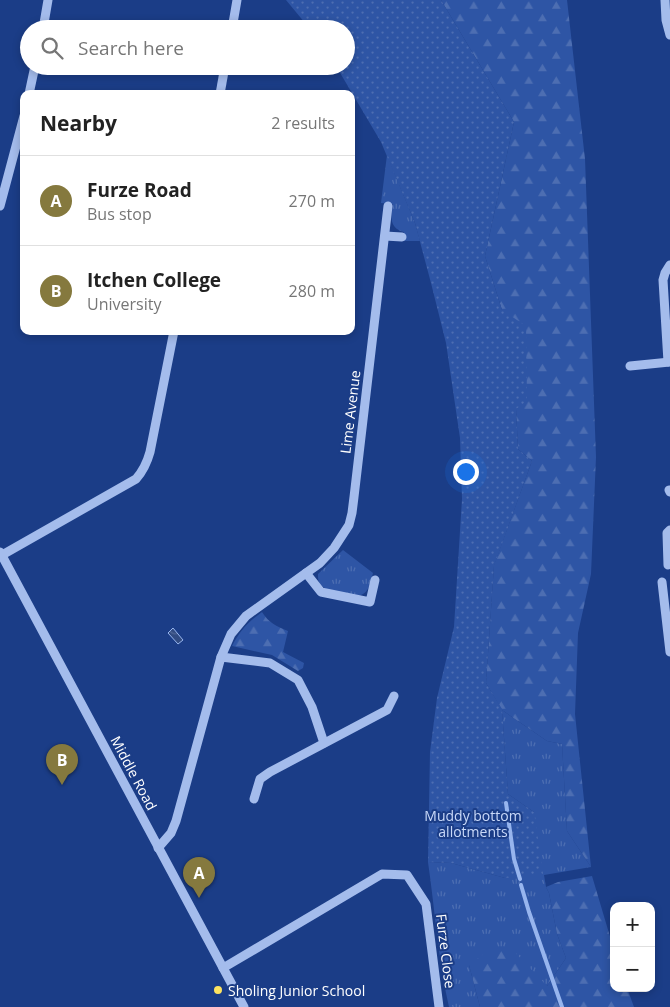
<!DOCTYPE html>
<html lang="en">
<head>
<meta charset="utf-8">
<style>
  body { margin:0; font-family:"Open Sans",sans-serif; background:#f2f2f2; color:#222 }
  .controls { position:absolute; right:15px; bottom:15px; display:grid; overflow:hidden; border-radius:10px; box-shadow:0 2px 8px #0003 }
  .controls button { width:45px; height:45px; display:grid; place-items:center; padding:0; border:0; border-bottom:1px solid #e0e0e0; background:#fff; color:#222; font:25px sans-serif }
  .you { position:absolute; left:465px; top:471px; width:18px; height:18px; margin:-12px; border:4px solid #fff; border-radius:50%; background:#1a73e8; box-shadow:0 0 0 8px #1a73e833 }
  .badge { display:grid; place-items:center; width:32px; height:32px; border-radius:50%; background:#85793e; color:#fff; font-size:16px; font-weight:700 }
  .pin { position:absolute; translate:-50% -41px; filter:drop-shadow(0 1px 2px #0008) }
  .pin::after { content:''; position:absolute; top:26px; width:18px; height:15px; background:inherit; clip-path:polygon(0 0,100% 0,50% 100%) }
  .list { margin:0; padding:0; list-style:none }
  h2 { display:flex; justify-content:space-between; align-items:center; height:65px; margin:0; padding:0 20px; font-size:21px }
  h2 small { font-size:16px; font-weight:400; color:#767676 }
  .list li { display:grid; grid-template-columns:32px 1fr auto; gap:15px; align-items:center; box-sizing:border-box; height:90px; padding:0 20px; border-top:1px solid #e0e0e0 }
  .list b { display:block; font-size:19px; white-space:nowrap }
  .list p { margin:0; font-size:16px; white-space:nowrap; color:#767676 }
  .list em { font-size:16px; font-style:normal; color:#767676 }
  .icon { flex:none; width:28px; height:28px; fill:none; stroke:currentColor; stroke-width:2; stroke-linecap:round; stroke-linejoin:round }
  .map { position:relative; flex:none; width:670px; height:1007px; overflow:hidden }
  .search { position:absolute; background:#fff; box-shadow:0 2px 8px #0003; left:20px; top:20px; width:335px; height:55px; display:flex; align-items:center; gap:12px; box-sizing:border-box; padding:0 18px; border-radius:28px; color:#767676; font-size:19px }
  .panel { position:absolute; background:#fff; box-shadow:0 2px 8px #0003; left:20px; top:90px; width:335px; height:245px; border-radius:10px }
  .map>svg:first-child { display:block }
</style>
</head>
<body>
<div class="map">
<svg width="670" height="1007" viewBox="0 0 670 1007">
  <defs>
    <pattern id="grass-tufts" width="24" height="20" patternUnits="userSpaceOnUse" patternTransform="scale(1.25)"><rect width="24" height="20" fill="#2e55a5"/><path d="M3 7l-1-3M5 7V3M7 7l1-3M15 17l-1-3M17 17v-4M19 17l1-3" fill="none" stroke="#4d6eb2"/></pattern>
    <pattern id="forest-firs" width="22" height="20" patternUnits="userSpaceOnUse" patternTransform="scale(1.25)"><rect width="22" height="20" fill="#2e55a5"/><path d="M5 1l3.5 6h-7zM16 11l3.5 6h-7z" fill="#4d6eb2"/></pattern>
    <pattern id="garden-dots" width="8" height="8" patternUnits="userSpaceOnUse" patternTransform="scale(1.25)"><rect width="8" height="8" fill="#2e55a5"/><path d="M2 2h.1M6 6h.1" fill="none" stroke="#4d6eb2" stroke-width="1.8" stroke-linecap="round"/></pattern>
    <pattern id="water-waves" width="16" height="10" patternUnits="userSpaceOnUse" patternTransform="scale(1.25)"><rect width="16" height="10" fill="#314b82"/><path d="M0 5q4-4 8 0t8 0" fill="none" stroke="#506695"/></pattern>
  </defs>
  <rect width="100%" height="100%" fill="#1b3d87"/>
  <!-- grass -->
  <g fill="url(#grass-tufts)">
    <path d="M387,155l28,68 5,18h-17l1,-9c-15,-4 -13,-15 -11,-28l-12,-1z"/>
    <path d="M343,550l30,23c-3,11 -4,22 -17,23 -9,-2 -29,-4 -35,-11 -3,-3 -3,-7 -3,-11z"/>
    <path d="M502,710l45,31 15,3 5,87 24,36 -47,8 2,12 3,6 8,41 9,24 -19,28 -78,-21 11,42h-31c-11,-48 -14,-97 -21,-145l23,1 54,15 29,-66 -26,-18z"/>
  </g>
  <!-- forest -->
  <g fill="url(#forest-firs)">
    <polygon points="441,0 567,0 585,159 596,457 591,574 578,633 575,714 591,867 567,831 562,744 547,741 502,710 486,683 494,565 532,461 518,449 516,409 502,310 485,256 514,122"/>
    <path d="M262,612c7,11 14,14 26,19l-5,21 21,11 -1,5 -5,3 -26,-16 -40,-9c8,-15 15,-23 30,-34z"/>
    <polygon points="592,876 614,950 614,988 627,988 634,1007 480,1007 469,965 485,953 509,946 547,986 566,958 557,934 549,893 546,887 558,882"/>
  </g>
  <!-- garden -->
  <polygon fill="url(#garden-dots)" points="286,0 441,0 514,122 485,256 502,310 526,326 527,401 516,409 518,449 532,461 494,566 486,683 502,709 508,794 534,812 543,874 505,878 451,863 428,862 430,752 437,698 454,627 462,499 460,438 446,343 431,283 415,223 381,142 336,66 346,66 346,29 310,29"/>
  <!-- water -->
  <polygon fill="url(#water-waves)" stroke="#97b5ee" points="173,628 183,640 178,644 168,633"/>
  <g fill="none" stroke-linecap="round" stroke-linejoin="round">
    <!-- stream -->
    <g stroke="#97b5ee" stroke-width="4">
      <polyline points="506,803 514,859 520,879"/>
      <polyline points="521,885 529,912 562,1007"/>
    </g>
    <!-- minor -->
    <g stroke="#a4bcec" stroke-width="9">
      <polyline points="665,0 666,20 670,35"/>
      <polyline points="43,29 48,0"/>
      <polyline points="232,29 237,0"/>
      <polyline points="29,94 35,66"/>
      <polyline points="220,94 225,66"/>
      <polyline points="0,206 24,116"/>
      <polyline points="385,236 402,237"/>
      <polyline points="668,362 663,280 665,273 670,265"/>
      <polyline points="630,366 670,362"/>
      <polyline points="669,490 670,492"/>
      <polyline points="0,552 244,1007"/>
      <path d="M2,555l134,-76c7,-8 11,-16 14,-27l24,-121"/>
      <polyline points="668,565 667,533 670,530"/>
      <polyline points="306,573 321,592 370,602 375,580"/>
      <polyline points="662,582 670,652"/>
      <polyline points="221,657 270,663 298,680 312,707 324,743"/>
      <polyline points="254,799 260,779 270,772 387,710 394,696"/>
      <polyline points="158,848 171,833 176,821 221,657 231,634 246,616 320,563 334,548 349,525 352,513 354,497 388,206"/>
      <polyline points="223,968 382,874 407,875 426,904 439,1007"/>
    </g>
  </g>
  <!-- markers -->
  <circle fill="#fde360" stroke="#1b3d87" stroke-width="2" cx="218" cy="990" r="5"/>
  <g text-anchor="middle" dominant-baseline="central" stroke-width="4" stroke-linejoin="round" paint-order="stroke">
    <!-- street labels -->
    <g font-size="14" fill="#fff" stroke="#1b3d87">
      <text transform="translate(350 412) rotate(-83)">Lime Avenue</text>
      <text transform="translate(134 773) rotate(62)">Middle Road</text>
      <text transform="translate(446 951) rotate(83)">Furze Close</text>
    </g>
    <!-- park labels -->
    <g font-size="14" fill="#c9d9f9" stroke="#1b3d87">
      <text x="473" y="815">Muddy bottom<tspan x="473" dy="16">allotments</tspan></text>
    </g>
    <!-- poi labels -->
    <g font-size="14" fill="#fff" stroke="#1b3d87" text-anchor="start">
      <text x="228" y="990">Sholing Junior School</text>
    </g>
  </g>
</svg>
<div class="controls">
<button>+</button>
<button>−</button>
</div>
<div class="you"></div>
<div class="pin badge" style="left:199px;top:898px">A</div>
<div class="pin badge" style="left:62px;top:785px">B</div>
<div class="search"><svg class="icon" aria-label="search" viewBox="0 0 24 24"><circle cx="10" cy="10" r="6"/><path d="M15 15l6 6"/></svg>Search here</div>
<section class="panel">
<h2>Nearby<small>2 results</small></h2>
<ul class="list">
<li><span class="badge">A</span><div><b>Furze Road</b><p>Bus stop</p></div><em>270 m</em></li>
<li><span class="badge">B</span><div><b>Itchen College</b><p>University</p></div><em>280 m</em></li>
</ul>
</section>
</div>
</body>
</html>
